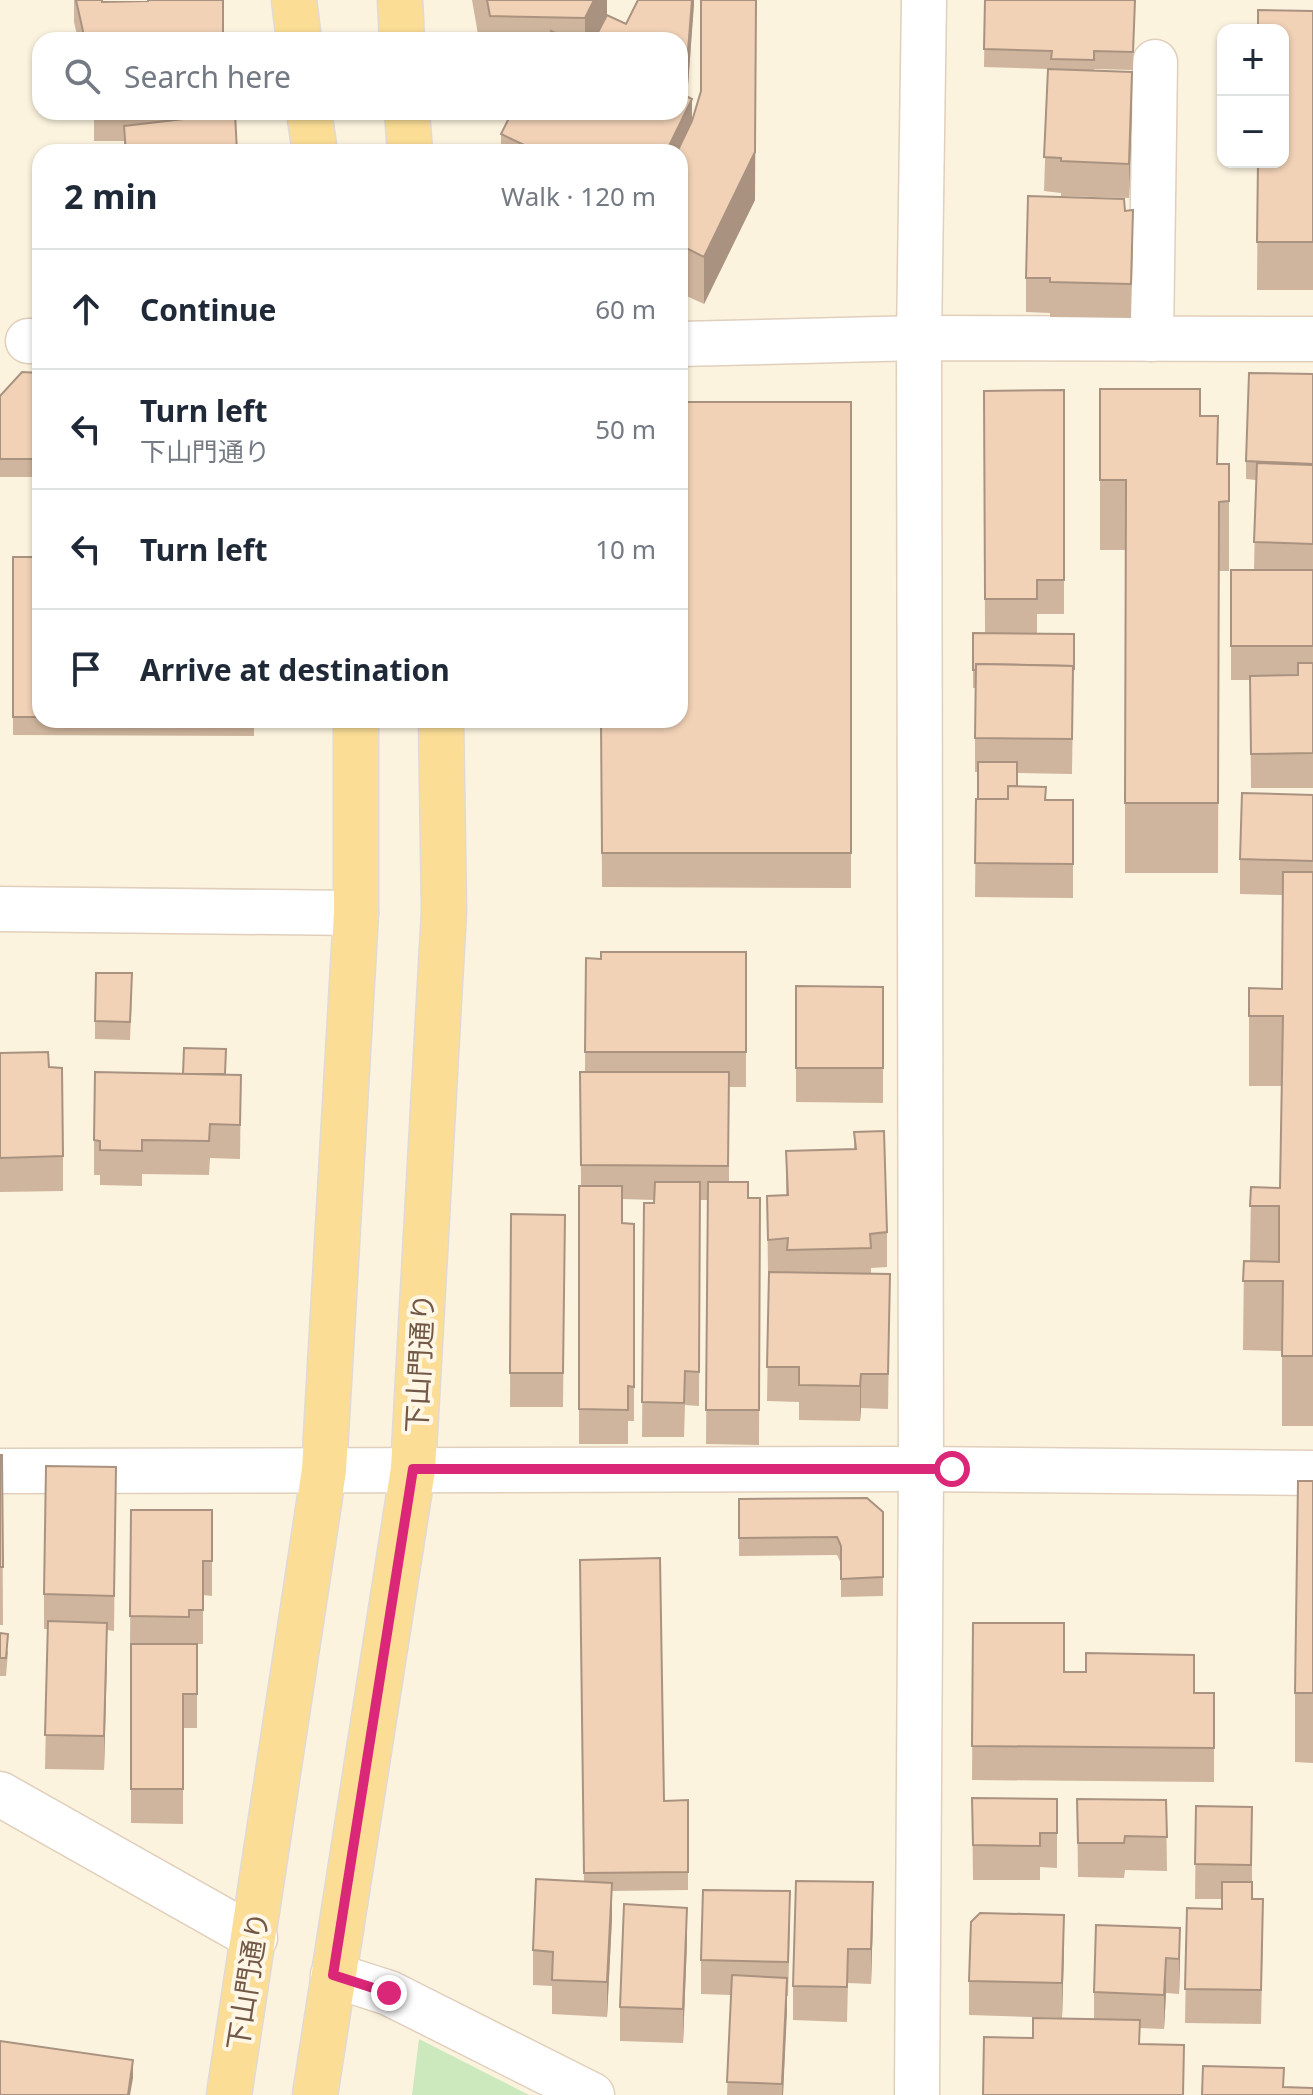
<!DOCTYPE html>
<html lang="en">
<head>
<meta charset="utf-8">
<style>
  body { margin:0; font-family:"Noto Sans","Noto Sans JP",sans-serif; background:#f6f6f7; color:#1f2937 }
  .controls { position:absolute; right:24px; top:24px; display:grid; overflow:hidden; border-radius:16px; box-shadow:0 2px 6px #0004 }
  .controls button { width:72px; height:72px; display:grid; place-items:center; padding:0; border:0; border-bottom:2px solid #e0e1e3; background:#fff; color:#1f2937; font:40px sans-serif }
  .stop { position:absolute; width:24px; height:24px; margin:-18px; border:6px solid #db2777; border-radius:50%; background:#fff }
  .stop.end { background:#db2777; border-color:#fff; box-shadow:0 2px 8px #0008 }
  .list { margin:0; padding:0; list-style:none }
  h2 { display:flex; justify-content:space-between; align-items:center; height:104px; margin:0; padding:0 32px; font-size:34px }
  h2 small { font-size:26px; font-weight:400; color:#747a83 }
  .list li { display:grid; grid-template-columns:52px 1fr auto; gap:24px; align-items:center; box-sizing:border-box; height:120px; padding:0 32px; border-top:2px solid #e0e1e3 }
  .list b { display:block; font-size:30px; white-space:nowrap }
  .list p { margin:0; font-size:26px; white-space:nowrap; color:#747a83 }
  .list em { font-size:26px; font-style:normal; color:#747a83 }
  .icon { flex:none; width:44px; height:44px; fill:none; stroke:currentColor; stroke-width:2; stroke-linecap:round; stroke-linejoin:round }
  .map { position:relative; flex:none; width:1313px; height:2095px; overflow:hidden }
  .search { position:absolute; background:#fff; box-shadow:0 2px 6px #0004; left:32px; top:32px; width:656px; height:88px; display:flex; align-items:center; gap:20px; box-sizing:border-box; padding:0 28px; border-radius:24px; color:#747a83; font-size:30px }
  .panel { position:absolute; background:#fff; box-shadow:0 2px 6px #0004; left:32px; top:144px; width:656px; height:584px; border-radius:24px }
  .map>svg:first-child { display:block }
</style>
</head>
<body>
<div class="map">
<svg width="1313" height="2095" viewBox="0 0 1313 2095">
  <rect width="100%" height="100%" fill="#fcf3df"/>
  <!-- green -->
  <polygon fill="#cce9be" points="419,2039 529,2095 412,2095"/>
  <g fill="none" stroke-linecap="round" stroke-linejoin="round">
    <!-- minor casing -->
    <g stroke="#e0cfbb" stroke-width="47">
      <g id="minor">
        <polyline points="1151,339 1155,62"/>
        <polyline points="28,341 40,341"/>
        <polyline points="680,344 919,338 1313,339"/>
        <polyline points="0,909 356,913"/>
        <polyline points="0,1471 921,1469 1313,1473"/>
        <polyline points="0,1794 255,1938"/>
        <polyline points="333,1975 389,1993 592,2095"/>
        <polyline points="917,2095 921,1469 919,338 924,0"/>
      </g>
    </g>
    <!-- major casing -->
    <g stroke="#e0dad7" stroke-width="47">
      <g id="major">
        <polyline points="294,0 299,40"/>
        <polyline points="400,0 402,40"/>
        <polyline points="309,112 315,152"/>
        <polyline points="407,112 410,152"/>
        <polyline points="229,2095 324,1470 356,913 356,720"/>
        <polyline points="315,2095 413,1469 444,911 441,720"/>
      </g>
    </g>
    <!-- minor -->
    <use href="#minor" stroke="#fff" stroke-width="44"/>
    <!-- major -->
    <use href="#major" stroke="#fbdd96" stroke-width="44"/>
  </g>
  <!-- wall -->
  <g fill="#cfb59d">
    <polygon points="74,0 102,0 102,2 223,40 78,40 74,22"/>
    <polygon points="472,0 607,0 607,15 626,24 694,0 688,85 680,40 479,40"/>
    <polygon points="985,0 1135,0 1133,70 1094,69 1094,71 1132,107 1129,198 1061,196 1061,193 1044,191 1048,69 984,67"/>
    <polygon points="1313,11 1313,290 1257,290 1258,162"/>
    <polygon points="94,112 222,112 237,152 124,152 124,141 94,141"/>
    <polygon points="692,121 755,200 704,304 680,293 680,152 501,152 501,134"/>
    <polygon points="1125,211 1133,245 1131,318 1050,317 1050,313 1026,312 1026,278"/>
    <polygon points="40,373 40,477 0,477 0,396"/>
    <polygon points="1313,374 1313,788 1251,788 1250,680 1231,680 1231,570 1254,570 1256,480 1246,479 1246,461"/>
    <polygon points="1100,389 1200,416 1218,464 1229,464 1229,571 1219,571 1218,873 1125,873 1125,550 1100,550"/>
    <polygon points="1064,390 1064,614 1037,614 1037,633 985,633 984,391"/>
    <polygon points="851,402 851,888 602,887 601,720"/>
    <polygon points="13,557 40,557 40,720 254,720 254,736 13,735"/>
    <polygon points="973,633 1074,634 1072,774 1017,773 1017,786 1046,800 1073,800 1073,898 975,897 976,799 978,799 978,772 975,772 975,688 973,688"/>
    <polygon points="1313,795 1313,1426 1282,1426 1282,1351 1243,1350 1244,1261 1250,1261 1251,1187 1280,1188 1282,1086 1249,1086 1249,988 1282,989 1282,895 1240,894 1240,859"/>
    <polygon points="746,952 746,1087 729,1087 729,1182 748,1198 760,1198 759,1445 706,1444 708,1200 700,1200 699,1406 685,1405 684,1437 642,1437 644,1203 654,1203 654,1200 622,1199 622,1223 634,1224 634,1421 628,1421 628,1444 579,1444 579,1186 581,1186 580,1072 585,1072 586,958 601,959"/>
    <polygon points="796,986 883,987 883,1103 796,1102"/>
    <polygon points="132,991 130,1040 95,1039 95,1021"/>
    <polygon points="0,1053 49,1067 63,1156 63,1191 0,1192"/>
    <polygon points="226,1074 241,1075 240,1159 210,1158 209,1175 142,1174 142,1186 100,1185 100,1175 94,1175 94,1140"/>
    <polygon points="854,1132 887,1232 887,1267 871,1268 871,1274 890,1274 888,1409 861,1408 860,1421 799,1420 799,1402 767,1401 769,1274 768,1274 767,1196 786,1195 786,1151 854,1149"/>
    <polygon points="511,1214 565,1215 563,1407 510,1407"/>
    <polygon points="0,1455 2,1455 3,1625 0,1625"/>
    <polygon points="116,1467 114,1631 107,1630 104,1770 45,1769 48,1629 44,1629 44,1594"/>
    <polygon points="1313,1481 1313,1763 1295,1762 1295,1693"/>
    <polygon points="739,1499 883,1512 883,1596 841,1597 841,1564 837,1555 739,1556"/>
    <polygon points="131,1510 212,1510 212,1596 203,1595 203,1644 197,1644 197,1728 183,1728 183,1824 131,1823 131,1651 130,1651"/>
    <polygon points="580,1560 664,1801 688,1800 688,1890 612,1891 612,1918 607,2017 552,2014 552,1986 533,1985 533,1950 584,1882"/>
    <polygon points="973,1623 1064,1672 1086,1672 1194,1693 1214,1693 1214,1782 972,1780"/>
    <polygon points="0,1633 8,1652 6,1676 0,1676"/>
    <polygon points="972,1798 1057,1799 1057,1868 1040,1867 1040,1880 973,1880"/>
    <polygon points="1077,1799 1166,1800 1167,1871 1125,1870 1124,1878 1078,1877"/>
    <polygon points="1196,1806 1252,1807 1252,1899 1263,1933 1261,2024 1185,2023 1187,1908 1222,1909 1222,1899 1195,1899"/>
    <polygon points="873,1917 871,1984 848,1983 847,2022 793,2020 793,1986"/>
    <polygon points="790,1926 788,1996 787,1996 783,2095 727,2095 731,1995 701,1994 701,1960"/>
    <polygon points="1180,1928 1179,1994 1166,1993 1164,2029 1140,2028 1140,2044 1184,2095 1033,2038 1094,2019 1094,1992"/>
    <polygon points="687,1942 683,2043 620,2041 620,2007"/>
    <polygon points="1064,1949 1062,2018 969,2015 969,1981"/>
  </g>
  <!-- shaded-wall -->
  <g fill="#a99380">
    <polygon points="594,0 607,0 607,40 585,40 585,18"/>
    <polygon points="692,0 694,0 694,5 688,85 680,87 680,53"/>
    <polygon points="756,20 755,200 704,304 704,257"/>
    <polygon points="1132,72 1132,107 1129,198 1129,164"/>
    <polygon points="692,99 692,169 680,152 666,152"/>
    <polygon points="861,1374 861,1408 860,1421 860,1386"/>
    <polygon points="107,1623 107,1658 104,1770 104,1736"/>
    <polygon points="873,1882 873,1917 871,1984 871,1949"/>
    <polygon points="612,1883 612,1918 607,2017 607,1982"/>
    <polygon points="687,1908 687,1942 683,2043 683,2009"/>
    <polygon points="1064,1915 1064,1949 1062,2018 1062,1983"/>
    <polygon points="1180,1928 1180,1963 1179,1994 1179,1959"/>
    <polygon points="1166,1958 1166,1993 1164,2029 1164,1995"/>
    <polygon points="787,1978 787,2012 783,2095 782,2095"/>
    <polygon points="133,2060 133,2078 130,2095 128,2095"/>
  </g>
  <!-- building -->
  <g fill="#f1d2b7" stroke="#a99380" stroke-width="2">
    <polygon points="76,0 102,0 102,2 148,1 148,0 223,0 223,40 85,40"/>
    <polygon points="487,0 594,0 585,18 490,16"/>
    <polygon points="638,0 692,0 688,51 680,53 680,40 594,40 607,15 626,24"/>
    <polygon points="701,0 756,0 755,152 704,257 680,245 680,152 677,152 692,121 701,91"/>
    <polygon points="985,0 1135,0 1133,52 1094,51 1094,60 1051,59 1052,51 984,49"/>
    <polygon points="1258,10 1313,11 1313,242 1257,242 1258,162 1283,162 1283,30 1258,30"/>
    <polygon points="551,31 571,40 547,40"/>
    <polygon points="1048,69 1132,72 1129,164 1061,161 1061,158 1044,157"/>
    <polygon points="680,93 692,99 666,152 539,152 501,134 512,112 680,112"/>
    <polygon points="235,113 237,152 126,152 124,126"/>
    <polygon points="1028,196 1124,199 1125,211 1133,210 1131,284 1050,282 1050,278 1026,278"/>
    <polygon points="22,372 40,373 40,459 0,459 0,396"/>
    <polygon points="1249,373 1313,374 1313,464 1246,461"/>
    <polygon points="1100,389 1200,389 1200,416 1218,416 1217,464 1229,464 1229,501 1219,502 1218,803 1125,803 1126,480 1100,480"/>
    <polygon points="1064,390 1064,580 1037,580 1037,599 985,599 984,391"/>
    <polygon points="680,402 851,402 851,853 602,853 601,720 680,720"/>
    <polygon points="1257,463 1313,465 1313,544 1254,542"/>
    <rect x="13" y="557" width="27" height="160"/>
    <rect x="1231" y="570" width="82" height="76"/>
    <polygon points="973,633 1074,634 1074,670 1073,666 976,664 976,670 973,670"/>
    <polygon points="1298,663 1313,663 1313,753 1251,754 1250,676 1298,675"/>
    <polygon points="976,664 1073,666 1072,739 975,738"/>
    <polygon points="978,762 1017,762 1017,786 1008,786 1008,799 978,799"/>
    <polygon points="1008,786 1046,787 1045,800 1073,800 1073,864 975,863 976,799 1008,799"/>
    <polygon points="1242,793 1313,795 1313,861 1240,859"/>
    <polygon points="1283,872 1313,872 1313,1356 1282,1356 1283,1281 1243,1281 1244,1261 1279,1262 1279,1206 1250,1206 1251,1187 1280,1188 1283,1016 1249,1016 1249,988 1282,989"/>
    <polygon points="601,952 746,952 746,1052 585,1052 586,958 601,959"/>
    <polygon points="96,973 132,973 130,1022 95,1021"/>
    <polygon points="796,986 883,987 883,1068 796,1068"/>
    <polygon points="184,1048 226,1049 225,1074 183,1074"/>
    <polygon points="48,1052 49,1067 62,1068 63,1156 0,1158 0,1053"/>
    <polygon points="95,1072 241,1075 240,1125 210,1124 209,1141 142,1140 142,1151 100,1150 100,1141 94,1140"/>
    <polygon points="580,1072 729,1072 728,1166 581,1165"/>
    <polygon points="884,1131 887,1232 870,1234 871,1248 787,1250 788,1238 768,1240 767,1196 788,1195 786,1151 856,1149 854,1132"/>
    <polygon points="655,1182 700,1182 699,1372 685,1371 684,1403 642,1402 644,1203 654,1203"/>
    <polygon points="708,1182 748,1182 748,1198 760,1198 759,1410 706,1410"/>
    <polygon points="579,1186 622,1186 622,1223 634,1224 634,1387 628,1386 628,1410 579,1409"/>
    <polygon points="511,1214 565,1215 563,1373 510,1373"/>
    <polygon points="769,1272 890,1274 888,1374 861,1374 860,1386 799,1385 799,1367 767,1367"/>
    <polygon points="0,1455 2,1455 3,1567 0,1567"/>
    <polygon points="46,1466 116,1467 114,1596 44,1594"/>
    <polygon points="1298,1481 1313,1481 1313,1693 1295,1693"/>
    <polygon points="867,1498 883,1512 883,1577 841,1579 841,1546 837,1537 739,1538 739,1499"/>
    <polygon points="131,1510 212,1510 212,1561 203,1561 203,1610 189,1610 189,1617 130,1616"/>
    <polygon points="660,1558 664,1801 688,1800 688,1872 584,1873 580,1560"/>
    <polygon points="48,1621 107,1623 104,1736 45,1735"/>
    <polygon points="973,1623 1064,1623 1064,1672 1086,1672 1086,1653 1194,1655 1194,1693 1214,1693 1214,1748 972,1746"/>
    <polygon points="0,1633 8,1634 6,1658 0,1658"/>
    <polygon points="131,1644 197,1644 197,1694 183,1694 183,1789 131,1789"/>
    <polygon points="972,1798 1057,1799 1057,1833 1040,1833 1040,1846 973,1845"/>
    <polygon points="1077,1799 1166,1800 1167,1837 1125,1836 1124,1843 1078,1843"/>
    <polygon points="1196,1806 1252,1807 1251,1865 1195,1864"/>
    <polygon points="536,1879 612,1883 607,1982 552,1980 553,1952 533,1950"/>
    <polygon points="796,1881 873,1882 871,1949 848,1949 847,1987 793,1986"/>
    <polygon points="1222,1882 1252,1882 1252,1899 1263,1899 1261,1990 1185,1989 1187,1908 1222,1909"/>
    <polygon points="703,1890 790,1891 788,1962 701,1960"/>
    <polygon points="624,1904 687,1908 683,2009 620,2007"/>
    <polygon points="980,1913 1064,1915 1062,1983 969,1981 971,1922"/>
    <polygon points="1096,1925 1180,1928 1179,1959 1166,1958 1164,1995 1094,1992"/>
    <polygon points="732,1975 787,1978 782,2084 727,2082"/>
    <polygon points="1033,2018 1140,2020 1139,2044 1184,2045 1183,2095 983,2095 984,2037 1033,2038"/>
    <polygon points="0,2041 133,2060 128,2095 0,2095"/>
    <polygon points="1203,2066 1284,2068 1283,2087 1313,2088 1313,2095 1202,2095"/>
  </g>
  <g fill="none" stroke-linecap="round" stroke-linejoin="round">
    <!-- route -->
    <polyline stroke="#db2777" stroke-width="10" points="389,1993 333,1975 413,1469 952,1469"/>
  </g>
  <g text-anchor="middle" dominant-baseline="central" stroke-width="8" stroke-linejoin="round" paint-order="stroke">
    <!-- street labels -->
    <g font-size="28" fill="#725947" stroke="#fff6e5">
      <text transform="translate(419 1363) rotate(-87)">下山門通り</text>
      <text transform="translate(247 1981) rotate(-81)">下山門通り</text>
    </g>
  </g>
</svg>
<div class="controls">
<button>+</button>
<button>−</button>
</div>
<div class="stop" style="left:952px;top:1469px"></div>
<div class="stop end" style="left:389px;top:1993px"></div>
<div class="search"><svg class="icon" aria-label="search" viewBox="0 0 24 24"><circle cx="10" cy="10" r="6"/><path d="M15 15l6 6"/></svg>Search here</div>
<section class="panel">
<h2>2 min<small>Walk · 120 m</small></h2>
<ul class="list">
<li><svg class="icon" aria-label="ahead" viewBox="0 0 24 24"><path d="M12 20V5M6 11l6-6 6 6"/></svg><div><b>Continue</b></div><em>60 m</em></li>
<li><svg class="icon" aria-label="left" viewBox="0 0 24 24"><path d="M17 20v-9H6M10 6l-5 5 5 5"/></svg><div><b>Turn left</b><p>下山門通り</p></div><em>50 m</em></li>
<li><svg class="icon" aria-label="left" viewBox="0 0 24 24"><path d="M17 20v-9H6M10 6l-5 5 5 5"/></svg><div><b>Turn left</b></div><em>10 m</em></li>
<li><svg class="icon" aria-label="arrive" viewBox="0 0 24 24"><path d="M6 21V4h12l-3 4 3 4H6"/></svg><div><b>Arrive at destination</b></div></li>
</ul>
</section>
</div>
</body>
</html>
